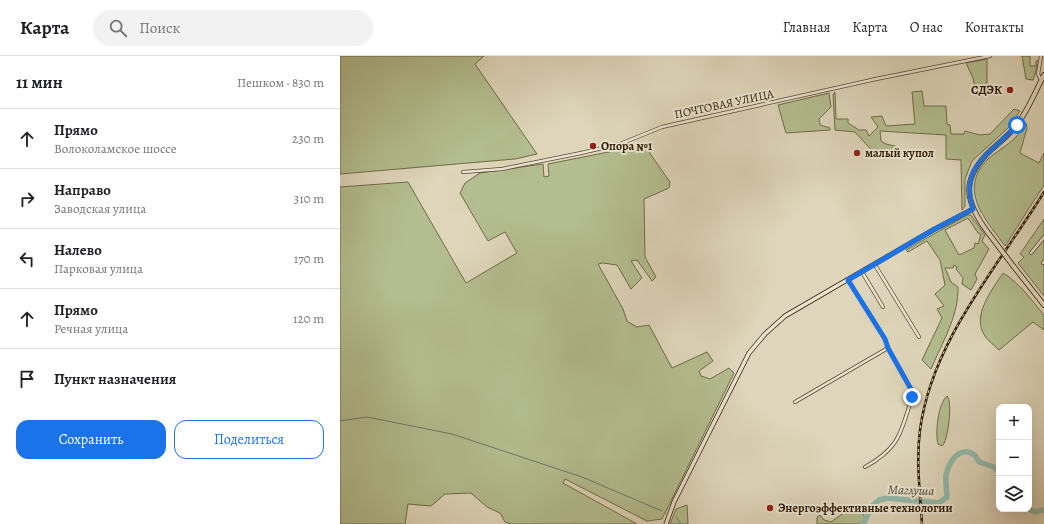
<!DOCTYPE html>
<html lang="ru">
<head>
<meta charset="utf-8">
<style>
  body { margin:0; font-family:Alegreya,serif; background:#f2f2f2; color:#202124 }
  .controls { position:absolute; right:12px; bottom:12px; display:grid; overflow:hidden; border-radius:8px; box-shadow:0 4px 16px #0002 }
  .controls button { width:36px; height:36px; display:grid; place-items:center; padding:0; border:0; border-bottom:1px solid #e0e0e0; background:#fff; color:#202124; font:20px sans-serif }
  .stop { position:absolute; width:12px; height:12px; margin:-9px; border:3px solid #1a73e8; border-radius:50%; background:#fff }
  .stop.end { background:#1a73e8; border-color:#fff; box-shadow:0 1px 4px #0008 }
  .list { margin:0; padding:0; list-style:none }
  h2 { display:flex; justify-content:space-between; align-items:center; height:52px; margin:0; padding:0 16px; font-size:17px }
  h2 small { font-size:13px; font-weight:400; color:#757577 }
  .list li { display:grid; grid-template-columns:26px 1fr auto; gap:12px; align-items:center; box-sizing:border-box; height:60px; padding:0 16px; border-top:1px solid #e0e0e0 }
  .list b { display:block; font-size:15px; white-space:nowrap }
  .list p { margin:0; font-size:13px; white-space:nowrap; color:#757577 }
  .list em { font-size:13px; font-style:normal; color:#757577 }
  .actions { display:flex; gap:8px; padding:12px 16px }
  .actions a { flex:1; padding:9px 0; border:1px solid #1a73e8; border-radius:12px; text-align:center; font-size:14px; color:#1a73e8 }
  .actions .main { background:#1a73e8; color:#fff }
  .icon { flex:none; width:22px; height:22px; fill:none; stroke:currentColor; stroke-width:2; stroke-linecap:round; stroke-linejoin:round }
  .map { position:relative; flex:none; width:704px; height:468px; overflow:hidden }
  header { display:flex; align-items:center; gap:24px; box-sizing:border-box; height:56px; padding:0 20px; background:#fff; border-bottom:1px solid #e0e0e0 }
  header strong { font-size:19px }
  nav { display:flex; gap:22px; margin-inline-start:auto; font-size:14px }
  .search { width:280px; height:36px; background:#f2f2f2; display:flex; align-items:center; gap:10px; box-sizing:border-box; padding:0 14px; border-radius:22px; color:#757577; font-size:15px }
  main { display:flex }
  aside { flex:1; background:#fff }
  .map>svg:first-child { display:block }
</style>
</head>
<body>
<header>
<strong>Карта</strong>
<div class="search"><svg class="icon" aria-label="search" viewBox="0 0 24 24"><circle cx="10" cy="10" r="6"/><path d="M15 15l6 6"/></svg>Поиск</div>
<nav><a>Главная</a><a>Карта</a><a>О нас</a><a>Контакты</a></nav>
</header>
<main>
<aside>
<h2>11 мин<small>Пешком · 830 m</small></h2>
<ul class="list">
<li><svg class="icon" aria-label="ahead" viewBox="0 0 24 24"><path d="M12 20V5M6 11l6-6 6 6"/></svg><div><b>Прямо</b><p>Волоколамское шоссе</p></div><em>230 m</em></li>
<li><svg class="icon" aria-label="right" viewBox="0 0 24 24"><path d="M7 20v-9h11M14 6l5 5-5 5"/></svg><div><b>Направо</b><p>Заводская улица</p></div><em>310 m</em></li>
<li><svg class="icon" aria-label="left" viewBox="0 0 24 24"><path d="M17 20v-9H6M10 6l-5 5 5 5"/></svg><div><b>Налево</b><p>Парковая улица</p></div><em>170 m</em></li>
<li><svg class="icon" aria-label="ahead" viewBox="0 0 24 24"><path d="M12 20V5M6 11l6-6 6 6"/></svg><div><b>Прямо</b><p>Речная улица</p></div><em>120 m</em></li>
<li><svg class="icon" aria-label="arrive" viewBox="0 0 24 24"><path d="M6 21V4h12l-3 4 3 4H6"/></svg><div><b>Пункт назначения</b></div></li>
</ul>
<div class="actions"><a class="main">Сохранить</a><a>Поделиться</a></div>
</aside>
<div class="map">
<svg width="704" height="468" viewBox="0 0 704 468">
  <rect width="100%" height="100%" fill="#ded5ba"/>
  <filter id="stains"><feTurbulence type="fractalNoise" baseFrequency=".005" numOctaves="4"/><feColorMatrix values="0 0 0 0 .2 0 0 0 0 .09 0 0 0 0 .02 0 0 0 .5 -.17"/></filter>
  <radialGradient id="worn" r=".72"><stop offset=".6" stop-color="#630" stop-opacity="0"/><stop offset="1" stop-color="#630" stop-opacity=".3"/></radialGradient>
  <!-- green -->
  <g fill="#b3bd8f" stroke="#706b48" fill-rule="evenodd">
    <polygon points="0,0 144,0 135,8 197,98 175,103 0,118"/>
    <polygon points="682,0 690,0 690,10 696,10 696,5 699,5 693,24 686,23"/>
    <polygon points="647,3 647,30 655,31 654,35 635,32 633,22 626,7"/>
    <path d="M582,35l2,15h22l1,18 3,1 1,9h13l1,-3 15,4 10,-1 24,-25 6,2 -11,16 -37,34 -7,18v27l-3,4 -1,-50 -15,-1v-24l-66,-4 1,10 5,3 13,3 3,6c-23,11 -32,-5 -47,-21l-20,-2 -2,-36 2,-2 1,27h12v4l11,7h7l3,6 9,-9 -7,-10 11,-1 4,10 29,-2 -3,-32z"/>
    <polygon points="489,37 491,51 479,63 480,69 490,72 490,74 446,77 438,49"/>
    <path d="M686,67l1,5 -7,25 19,10 5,-10v32l-39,61c-19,-26 -48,-56 -17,-87 9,-8 19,-13 27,-21 4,-4 8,-10 11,-15z"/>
    <polygon points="304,89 330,126 329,132 304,143 305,201 316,221 312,225 297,204 291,205 302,222 291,233 277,209 263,207 258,208 283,253 287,265 297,271 309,269 332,312 367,296 373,305 359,315 361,320 370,323 389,312 394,317 322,463 307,465 225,423 223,427 297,468 172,468 165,466 160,457 147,451 131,437 105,438 91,450 68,448 65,468 0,468 0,131 68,126 126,227 177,197 165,176 148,185 120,137 125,127 140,117 203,108 204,121 209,120 208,108"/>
    <path d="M627,159h4l14,20 -3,6 7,8 -14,25 2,5 -6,11 -9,-6 1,-6 -7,-9 1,-2 -3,-2 -1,3h-8l6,14 7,5c1,28 -16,56 -27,82l-9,-9 20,-42 -5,-9 7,-3 -9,-12 10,-9 -5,-25 -13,-19 -19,11 -2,-2zM628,162l10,15 3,1 -3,10 -3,-1 -1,5 -15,7 -14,-25z"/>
    <polygon points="704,163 704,240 678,207 684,201 680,198"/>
    <path d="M663,217c16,9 29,28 41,42v15l-11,-8 -34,28c-5,-5 -11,-9 -14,-14 -14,-20 7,-46 18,-63z"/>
    <path d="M607,340c6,5 1,46 -5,50l-4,-2c-3,-11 0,-40 9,-48z"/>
    <polygon points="347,449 348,468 330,468 336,453"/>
    <polygon points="515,449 526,462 521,468 477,468 477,461 480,459 484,464 491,466"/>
  </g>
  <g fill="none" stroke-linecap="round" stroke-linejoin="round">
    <!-- stream -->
    <g stroke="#6b7968" stroke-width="1">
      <polyline points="0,365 27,361 112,378 242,421 322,455"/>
      <polyline points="336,461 341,468"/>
    </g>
    <!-- river -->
    <g stroke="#94b9ac" stroke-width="5.5">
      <polyline points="688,453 695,456 704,454"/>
      <path d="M523,468l10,-19 6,-5 9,-2 51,5 8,-6c0,-7 -2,-15 -1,-22 2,-10 10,-25 22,-23 5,1 9,5 11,10l15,5 5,5"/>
    </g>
    <!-- minor casing -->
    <g stroke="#594830" stroke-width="4">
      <g id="minor">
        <polyline points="701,0 698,18 701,24"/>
        <polyline points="123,116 162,113 241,97 280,88 322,71 536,23 650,0"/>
        <polyline points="691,197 704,181"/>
        <polyline points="703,207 704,206"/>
        <polyline points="535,209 579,281"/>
        <polyline points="522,216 543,251"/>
        <path d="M508,224l37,59 3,9 24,43v6c-11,35 -12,51 -47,70"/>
        <polyline points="455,346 548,292"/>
      </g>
    </g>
    <!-- secondary casing -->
    <g stroke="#2d1902" stroke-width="5">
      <polyline id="secondary" points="326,468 334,446 409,297 425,278 445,260 593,174 633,153"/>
    </g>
    <!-- primary casing -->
    <g stroke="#2d1902" stroke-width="5.5">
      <g id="primary">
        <path d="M649,178c-25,-33 -29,-55 3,-85 8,-7 17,-14 24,-23 12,-15 19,-34 28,-51"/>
        <polyline points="674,211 704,249"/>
      </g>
    </g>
    <!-- minor -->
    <use href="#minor" stroke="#eae4d2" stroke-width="2.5"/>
    <!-- secondary -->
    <use href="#secondary" stroke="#eae4d2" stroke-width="3.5"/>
    <!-- primary -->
    <use href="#primary" stroke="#ded5ba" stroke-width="4"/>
    <!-- rail casing -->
    <g stroke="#2d1902" stroke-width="2.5">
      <path id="rail" d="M582,468c-2,-31 -6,-63 -2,-94 12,-90 78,-163 124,-238"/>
    </g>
    <!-- rail -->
    <use href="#rail" stroke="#eae4d2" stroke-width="1" stroke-dasharray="3" stroke-linecap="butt"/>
    <!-- primary-bridge casing -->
    <g stroke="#2d1902" stroke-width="5.5" stroke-linecap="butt">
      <polyline id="primary-bridge" points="649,178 674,211"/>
    </g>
    <!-- primary-bridge -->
    <use href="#primary-bridge" stroke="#ded5ba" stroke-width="4"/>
  </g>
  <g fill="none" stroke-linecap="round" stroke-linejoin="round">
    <!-- route -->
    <path stroke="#1a73e8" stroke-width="5" d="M572,341v-6l-24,-43 -3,-9 -37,-59 85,-50 40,-21c-14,-45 19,-55 44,-84"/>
  </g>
  <!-- markers -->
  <g fill="#8f2418" stroke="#eae4d2" stroke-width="1.5">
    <circle cx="670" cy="34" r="4"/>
    <circle cx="253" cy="90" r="4"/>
    <circle cx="517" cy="97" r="4"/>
    <circle cx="430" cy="452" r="4"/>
  </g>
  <g text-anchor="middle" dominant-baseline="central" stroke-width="4" stroke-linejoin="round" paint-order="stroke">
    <!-- poi labels -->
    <g font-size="12" font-weight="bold" fill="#2d1902" stroke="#eae4d2" text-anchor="start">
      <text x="662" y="34" text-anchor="end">СДЭК</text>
      <text x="261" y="90">Опора №1</text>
      <text x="525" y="97">малый купол</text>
      <text x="438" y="452">Энергоэффективные технологии</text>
    </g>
    <!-- street labels -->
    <g font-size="12" fill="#2d1902" stroke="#eae4d2">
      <text transform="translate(384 48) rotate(-12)">ПОЧТОВАЯ УЛИЦА</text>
    </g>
    <!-- water labels -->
    <g font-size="13" font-style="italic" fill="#4c4935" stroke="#eae4d2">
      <text transform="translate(571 434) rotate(2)">Маглуша</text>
    </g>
  </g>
  <rect width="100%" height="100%" filter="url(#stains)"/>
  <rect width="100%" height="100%" fill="url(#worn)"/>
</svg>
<div class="controls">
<button>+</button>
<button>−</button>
<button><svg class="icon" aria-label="layers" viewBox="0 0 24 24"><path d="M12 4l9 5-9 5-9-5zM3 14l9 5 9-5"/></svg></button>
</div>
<div class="stop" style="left:677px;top:69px"></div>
<div class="stop end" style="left:572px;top:341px"></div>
</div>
</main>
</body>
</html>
